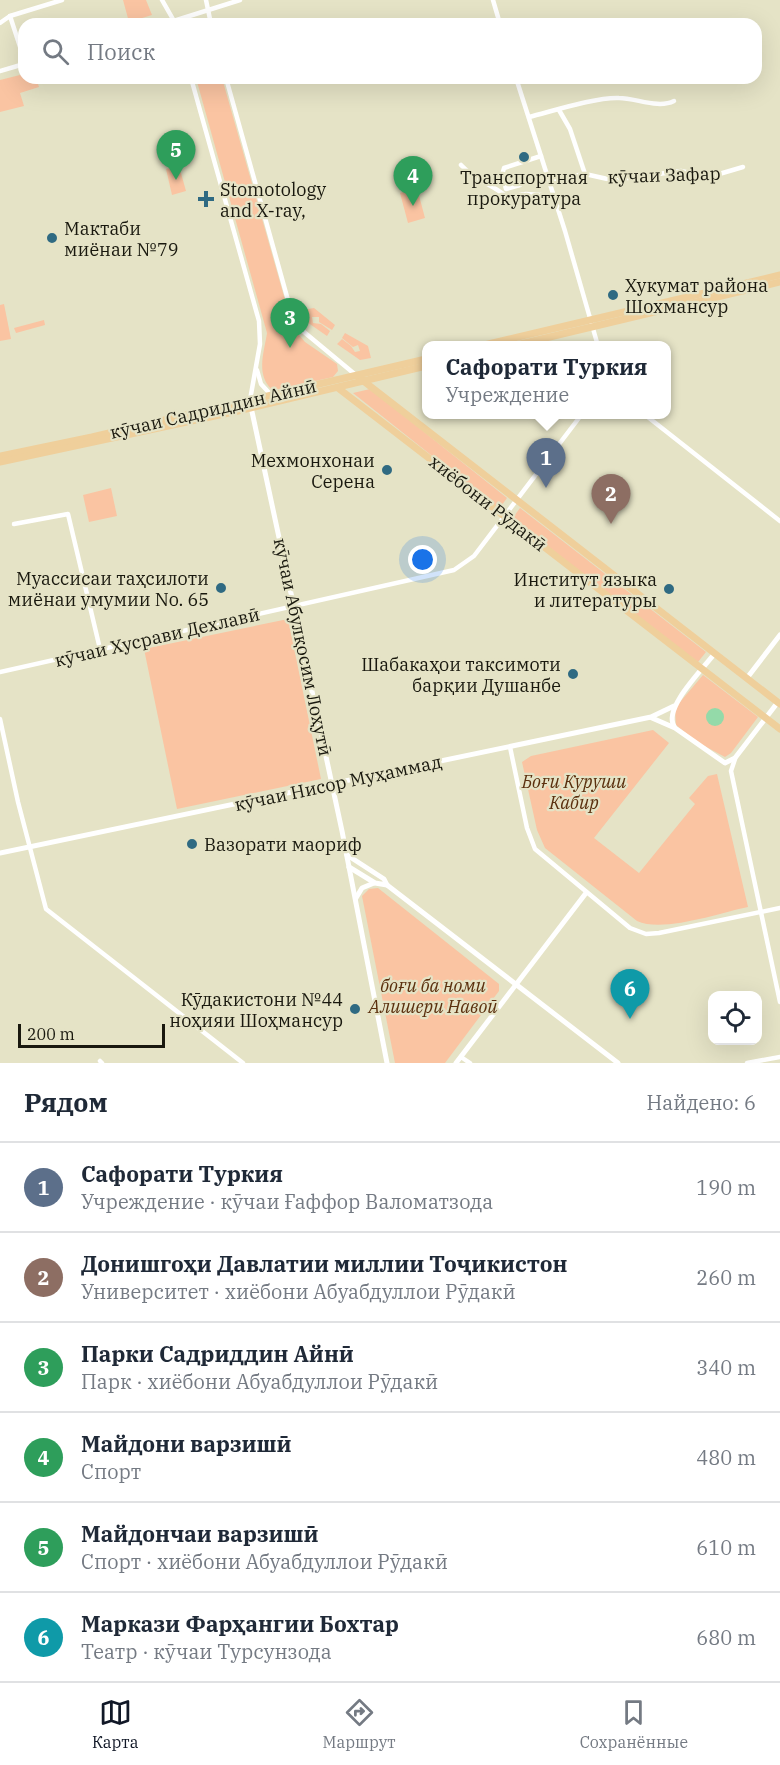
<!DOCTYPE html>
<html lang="ru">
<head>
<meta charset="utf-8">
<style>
  body { margin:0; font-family:"IBM Plex Serif",serif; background:#f6f6f7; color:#1f2937 }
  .controls { position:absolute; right:18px; bottom:18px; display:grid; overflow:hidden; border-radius:12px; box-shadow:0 6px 24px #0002 }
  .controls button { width:54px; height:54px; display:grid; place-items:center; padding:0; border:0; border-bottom:2px solid #e0e1e3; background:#fff; color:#1f2937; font:30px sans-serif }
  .scale { position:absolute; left:18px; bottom:15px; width:147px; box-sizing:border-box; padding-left:6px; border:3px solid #19180e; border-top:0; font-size:16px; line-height:21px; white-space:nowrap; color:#19180e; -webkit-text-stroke:4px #e5e3c6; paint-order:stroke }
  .you { position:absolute; left:423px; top:560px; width:21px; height:21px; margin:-15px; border:4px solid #fff; border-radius:50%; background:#1a73e8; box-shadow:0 0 0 9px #1a73e833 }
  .badge { display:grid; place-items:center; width:39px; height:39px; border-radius:50%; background:#111827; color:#fff; font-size:20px; font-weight:700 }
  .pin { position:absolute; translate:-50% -50px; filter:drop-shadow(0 2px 3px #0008) }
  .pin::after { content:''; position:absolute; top:32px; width:21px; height:18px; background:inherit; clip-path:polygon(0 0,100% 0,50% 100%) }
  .popup { position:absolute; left:422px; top:341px; width:249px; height:78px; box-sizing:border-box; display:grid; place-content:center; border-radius:12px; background:#fff; filter:drop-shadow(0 2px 4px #0005); font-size:20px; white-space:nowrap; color:#747a83 }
  .popup b { font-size:22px; color:#1f2937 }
  .popup::after { content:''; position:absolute; left:50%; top:100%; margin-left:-12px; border:12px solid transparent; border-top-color:#fff }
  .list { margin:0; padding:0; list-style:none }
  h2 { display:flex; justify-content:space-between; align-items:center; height:78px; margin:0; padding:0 24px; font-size:26px }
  h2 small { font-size:20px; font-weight:400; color:#747a83 }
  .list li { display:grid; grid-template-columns:39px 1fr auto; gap:18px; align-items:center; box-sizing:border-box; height:90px; padding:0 24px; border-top:2px solid #e0e1e3 }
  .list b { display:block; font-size:22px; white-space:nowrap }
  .list p { margin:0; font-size:20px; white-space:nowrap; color:#747a83 }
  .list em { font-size:20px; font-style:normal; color:#747a83 }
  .icon { flex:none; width:33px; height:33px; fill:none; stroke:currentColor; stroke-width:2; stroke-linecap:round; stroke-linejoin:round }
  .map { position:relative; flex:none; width:780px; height:1063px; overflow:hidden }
  .search { position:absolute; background:#fff; box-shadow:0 6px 24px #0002; left:18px; right:18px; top:18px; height:66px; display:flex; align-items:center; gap:15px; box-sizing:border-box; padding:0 21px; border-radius:18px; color:#747a83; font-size:22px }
  .sheet { height:618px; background:#fff }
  nav { display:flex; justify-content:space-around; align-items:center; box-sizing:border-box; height:84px; border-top:2px solid #e0e1e3; background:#fff; font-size:16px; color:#747a83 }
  nav a { display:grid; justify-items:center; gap:3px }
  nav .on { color:#111827 }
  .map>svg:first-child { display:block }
</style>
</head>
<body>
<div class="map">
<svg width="780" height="1063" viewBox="0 0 780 1063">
  <rect width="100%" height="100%" fill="#e5e3c6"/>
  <!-- green -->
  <g fill="#fac4a2">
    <polygon points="123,0 146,0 152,15 129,22"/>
    <polygon points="24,74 24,78 36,78 39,87 20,93 24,106 0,112 0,80"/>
    <path d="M196,78h26l71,250 12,14 32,22 1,7 -5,6 -53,12h-9c-15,-16 -7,-36 -4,-56z"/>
    <polygon points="179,166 186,191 172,195 166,169"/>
    <polygon points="417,188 425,218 408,223 400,193"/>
    <polygon points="4,304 11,339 0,341 0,305"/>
    <polygon points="314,308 335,325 332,330 319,322 319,317 312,317 313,323 321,324 330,331 327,336 304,320 302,310"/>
    <polygon points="44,320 45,325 16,333 14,328"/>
    <polygon points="345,333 368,346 371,358 360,360 337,344 342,339 351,346 355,352 360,351 358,345 353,347 342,338"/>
    <polygon points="370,389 507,498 499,509 353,393"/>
    <polygon points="111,488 117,516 89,522 83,495"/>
    <polygon points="520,508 706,652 698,662 512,519"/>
    <polygon points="288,619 321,779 177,809 144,649"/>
    <polygon points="703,675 758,717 731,753 725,757 697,742 676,725 675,708"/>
    <path d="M653,730l16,13 -75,95 45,35 56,-69 -6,-6 19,-22 9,-2 31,133c-29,6 -85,26 -111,14l-92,-73 -8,-18 -15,-68 9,-6z"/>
    <polygon points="378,888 499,984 499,991 445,1063 395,1063 362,896 369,889"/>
  </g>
  <!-- water -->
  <circle fill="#94daa9" cx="715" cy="717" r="9"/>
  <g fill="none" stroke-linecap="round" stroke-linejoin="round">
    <!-- minor -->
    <g stroke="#fff" stroke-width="4.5">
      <polyline points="162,0 174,21"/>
      <polyline points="206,0 211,24"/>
      <polyline points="493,0 500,24"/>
      <polyline points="0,23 10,16"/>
      <polyline points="164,24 240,0"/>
      <polyline points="24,59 10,16 62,0"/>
      <polyline points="0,71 24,64"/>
      <polyline points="191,78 259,321 260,344 250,400"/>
      <polyline points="226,78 291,311 298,327 357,376"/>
      <polyline points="516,78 565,231 598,346"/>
      <polyline points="559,110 570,129 585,174"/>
      <path d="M529,117c24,-6 67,-20 90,-19 17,0 39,11 55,3"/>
      <path d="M461,165c17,18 28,17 46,32l19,-3 28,2"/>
      <polyline points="549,180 585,174 612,180 681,171 709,177 743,167"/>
      <polyline points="520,185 506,189 502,175 504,168 541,156"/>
      <polyline points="257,370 261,384 272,396"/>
      <polyline points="644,414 780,521"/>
      <polyline points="14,524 68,514 100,649"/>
      <polyline points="0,672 454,570 474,556 582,414"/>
      <polyline points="0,719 18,802 46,909 243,1063"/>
      <polyline points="510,747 527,828 535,849 630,928 646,934 659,933 780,908"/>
      <polyline points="735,759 731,771 780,1002"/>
      <polyline points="461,1057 470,1063"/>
      <polyline points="100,1061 102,1063"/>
      <polyline points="747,1063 780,1057"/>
    </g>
    <!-- tertiary -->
    <g stroke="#fff" stroke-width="5">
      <polyline points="251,407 342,831 387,1063"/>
      <polyline points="747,678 780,635"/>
      <polyline points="652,718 675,728 725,763 735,758 778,702"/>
      <path d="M674,726c-11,-18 29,-57 41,-73"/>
      <polyline points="0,853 651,717 674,706"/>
      <polyline points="347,855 384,879 387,885 618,1063"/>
      <polyline points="349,867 375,883 387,885"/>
      <polyline points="356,898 362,888 374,883"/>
      <polyline points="456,1063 586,893"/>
    </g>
    <!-- trunk -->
    <g stroke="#efcf9b" stroke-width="7">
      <polyline points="480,346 780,275"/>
      <polyline points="512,346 780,282"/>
      <polyline points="357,376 780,704"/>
      <polyline points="338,388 780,729"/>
      <polyline points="0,456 92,437 426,359"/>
      <polyline points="0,462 238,411 426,366"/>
    </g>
  </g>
  <!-- markers -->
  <g fill="#2f6a82" stroke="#e5e3c6" stroke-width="2">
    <circle cx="524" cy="157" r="6"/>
    <path d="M203 190h6v6h6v6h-6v6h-6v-6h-6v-6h6z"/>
    <circle cx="52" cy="238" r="6"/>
    <circle cx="613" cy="295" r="6"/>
    <circle cx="387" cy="470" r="6"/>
    <circle cx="221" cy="588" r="6"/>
    <circle cx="669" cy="589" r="6"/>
    <circle cx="573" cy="674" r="6"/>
    <circle cx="192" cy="844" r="6"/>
    <circle cx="355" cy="1009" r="6"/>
  </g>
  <g text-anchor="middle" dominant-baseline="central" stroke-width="4.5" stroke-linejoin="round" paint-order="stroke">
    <!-- street labels -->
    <g font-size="18" fill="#19180e" stroke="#e5e3c6">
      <text transform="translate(664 175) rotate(-2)">кӯчаи Зафар</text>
      <text transform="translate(213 409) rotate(-13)">кӯчаи Садриддин Айнӣ</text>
      <text transform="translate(488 503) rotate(38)">хиёбони Рӯдакӣ</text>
      <text transform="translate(157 637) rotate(-13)">кӯчаи Хусрави Дехлавӣ</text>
      <text transform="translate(303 647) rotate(78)">кӯчаи Абулқосим Лоҳутӣ</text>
      <text transform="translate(338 783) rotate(-12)">кӯчаи Нисор Муҳаммад</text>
    </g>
    <!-- poi labels -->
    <g font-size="18" fill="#19180e" stroke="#e5e3c6" text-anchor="end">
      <text x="524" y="177" text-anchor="middle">Транспортная<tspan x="524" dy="21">прокуратура</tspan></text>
      <text x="220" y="189" text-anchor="start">Stomotology<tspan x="220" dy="21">and X-ray,</tspan></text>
      <text x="64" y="228" text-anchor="start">Мактаби<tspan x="64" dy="21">миёнаи №79</tspan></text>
      <text x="625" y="285" text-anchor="start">Хукумат района<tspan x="625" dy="21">Шохмансур</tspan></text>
      <text x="375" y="460">Мехмонхонаи<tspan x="375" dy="21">Серена</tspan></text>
      <text x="209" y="578">Муассисаи таҳсилоти<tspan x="209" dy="21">миёнаи умумии No. 65</tspan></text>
      <text x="657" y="579">Институт языка<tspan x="657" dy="21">и литературы</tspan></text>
      <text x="561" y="664">Шабакаҳои таксимоти<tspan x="561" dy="21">барқии Душанбе</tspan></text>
      <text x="204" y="844" text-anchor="start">Вазорати маориф</text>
      <text x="343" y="999">Кӯдакистони №44<tspan x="343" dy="21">ноҳияи Шоҳмансур</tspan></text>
    </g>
    <!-- park labels -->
    <g font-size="18" font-style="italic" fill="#5b300e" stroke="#e5e3c6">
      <text x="574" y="781">Боғи Куруши<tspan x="574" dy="21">Кабир</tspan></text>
      <text x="433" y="985">боғи ба номи<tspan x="433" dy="21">Алишери Навоӣ</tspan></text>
    </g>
  </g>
</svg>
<div class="controls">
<button><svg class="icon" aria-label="locate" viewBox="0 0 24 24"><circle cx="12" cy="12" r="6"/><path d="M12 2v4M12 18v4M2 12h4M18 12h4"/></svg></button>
</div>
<div class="scale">200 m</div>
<div class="you"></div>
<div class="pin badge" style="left:546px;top:488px;background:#5c6f8a">1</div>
<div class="popup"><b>Сафорати Туркия</b>Учреждение</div>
<div class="pin badge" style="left:611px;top:524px;background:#8d6e63">2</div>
<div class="pin badge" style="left:290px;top:348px;background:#2e9e5b">3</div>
<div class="pin badge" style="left:413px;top:206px;background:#2e9e5b">4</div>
<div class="pin badge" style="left:176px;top:180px;background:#2e9e5b">5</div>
<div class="pin badge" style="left:630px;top:1019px;background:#0f9aa8">6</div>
<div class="search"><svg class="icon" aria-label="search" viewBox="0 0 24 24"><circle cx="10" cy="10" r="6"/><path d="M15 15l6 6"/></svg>Поиск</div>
</div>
<section class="sheet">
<h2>Рядом<small>Найдено: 6</small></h2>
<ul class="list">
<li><span class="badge" style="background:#5c6f8a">1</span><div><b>Сафорати Туркия</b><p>Учреждение · кӯчаи Ғаффор Валоматзода</p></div><em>190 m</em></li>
<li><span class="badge" style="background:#8d6e63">2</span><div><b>Донишгоҳи Давлатии миллии Тоҷикистон</b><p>Университет · хиёбони Абуабдуллои Рӯдакӣ</p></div><em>260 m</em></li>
<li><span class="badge" style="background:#2e9e5b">3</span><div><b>Парки Садриддин Айнӣ</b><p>Парк · хиёбони Абуабдуллои Рӯдакӣ</p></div><em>340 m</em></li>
<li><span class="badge" style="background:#2e9e5b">4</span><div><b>Майдони варзишӣ</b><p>Спорт</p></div><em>480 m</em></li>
<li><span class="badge" style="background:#2e9e5b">5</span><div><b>Майдончаи варзишӣ</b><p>Спорт · хиёбони Абуабдуллои Рӯдакӣ</p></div><em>610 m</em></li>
<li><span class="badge" style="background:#0f9aa8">6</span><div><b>Маркази Фарҳангии Бохтар</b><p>Театр · кӯчаи Турсунзода</p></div><em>680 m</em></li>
</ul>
</section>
<nav>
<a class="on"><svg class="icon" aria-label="map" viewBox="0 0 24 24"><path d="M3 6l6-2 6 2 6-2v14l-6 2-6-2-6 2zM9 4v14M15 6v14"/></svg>Карта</a>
<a><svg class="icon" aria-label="directions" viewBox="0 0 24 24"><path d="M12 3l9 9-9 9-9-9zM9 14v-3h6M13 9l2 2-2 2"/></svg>Маршрут</a>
<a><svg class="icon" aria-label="saved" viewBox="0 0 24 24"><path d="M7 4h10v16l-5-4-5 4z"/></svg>Сохранённые</a>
</nav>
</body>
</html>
